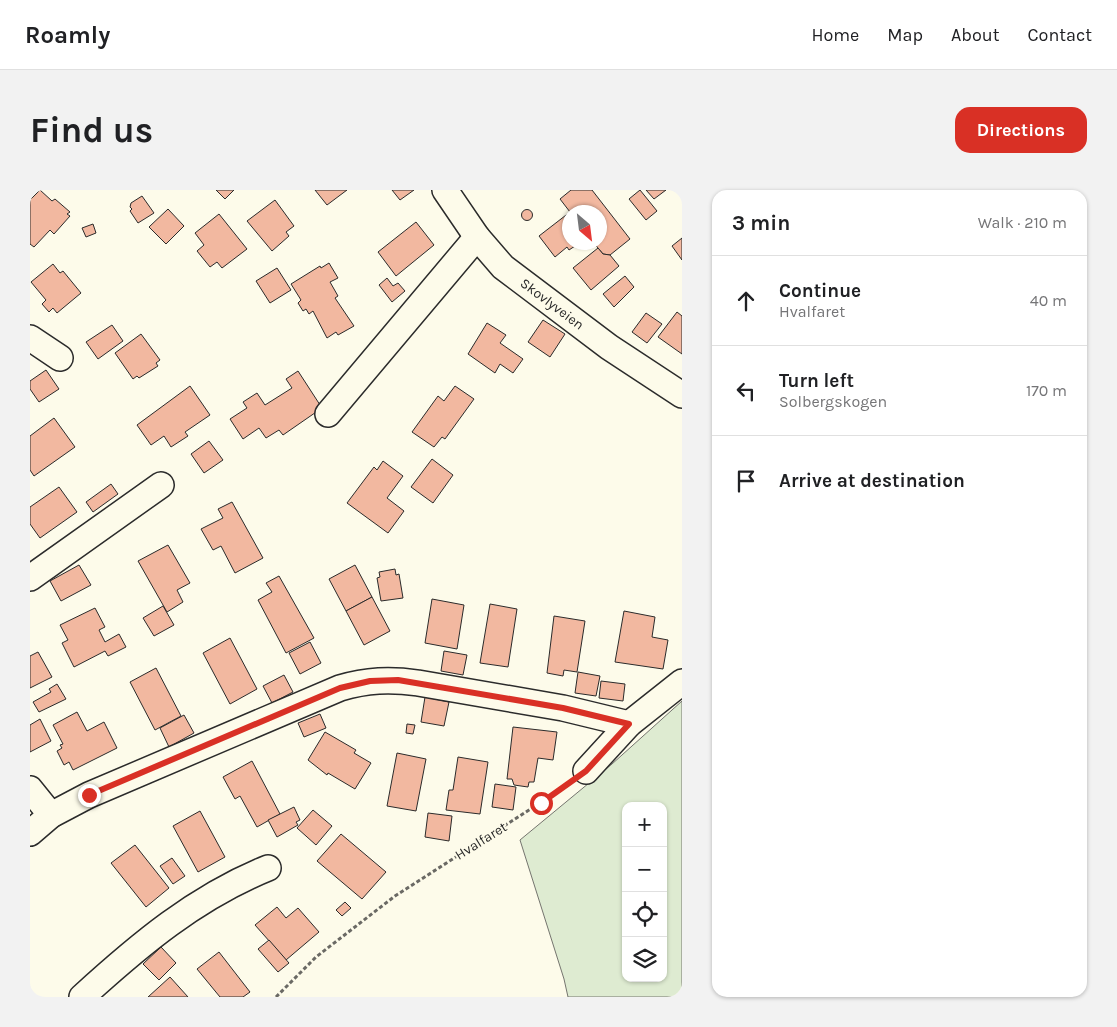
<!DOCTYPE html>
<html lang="en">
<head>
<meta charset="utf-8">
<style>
  body { margin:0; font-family:Karla,sans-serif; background:#f2f2f2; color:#202124 }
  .controls { position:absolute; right:15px; bottom:15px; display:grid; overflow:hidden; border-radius:10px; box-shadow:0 1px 4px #0004 }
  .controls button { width:45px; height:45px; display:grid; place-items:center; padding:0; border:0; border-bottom:1px solid #e0e0e0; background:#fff; color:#202124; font:25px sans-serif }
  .compass { position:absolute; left:532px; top:15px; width:45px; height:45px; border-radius:50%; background:#fff; box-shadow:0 1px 4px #0004; rotate:152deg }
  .stop { position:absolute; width:15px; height:15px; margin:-11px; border:4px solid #d93025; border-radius:50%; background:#fff }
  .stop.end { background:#d93025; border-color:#fff; box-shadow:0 1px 5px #0008 }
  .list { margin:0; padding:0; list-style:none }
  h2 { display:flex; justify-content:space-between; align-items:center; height:65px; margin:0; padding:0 20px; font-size:21px }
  h2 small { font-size:16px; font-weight:400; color:#757577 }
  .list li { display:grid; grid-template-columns:32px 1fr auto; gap:15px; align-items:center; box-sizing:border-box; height:90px; padding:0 20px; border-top:1px solid #e0e0e0 }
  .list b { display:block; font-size:19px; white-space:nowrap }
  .list p { margin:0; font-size:16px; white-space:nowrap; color:#757577 }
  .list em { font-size:16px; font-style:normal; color:#757577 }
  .icon { flex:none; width:28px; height:28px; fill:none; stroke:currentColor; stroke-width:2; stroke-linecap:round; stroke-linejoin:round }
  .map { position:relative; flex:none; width:652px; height:807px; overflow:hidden; border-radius:15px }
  header { display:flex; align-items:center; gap:30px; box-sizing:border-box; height:70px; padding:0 25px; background:#fff; border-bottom:1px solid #e0e0e0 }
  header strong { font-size:24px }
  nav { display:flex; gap:28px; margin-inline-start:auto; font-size:18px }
  .intro { display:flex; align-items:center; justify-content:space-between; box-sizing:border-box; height:120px; padding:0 30px }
  h1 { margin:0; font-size:35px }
  .button { padding:12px 22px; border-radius:15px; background:#d93025; color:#fff; font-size:18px; font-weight:700 }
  main { display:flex; gap:30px; padding:0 30px }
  aside { flex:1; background:#fff; border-radius:15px; box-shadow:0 1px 4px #0004 }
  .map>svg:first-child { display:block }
</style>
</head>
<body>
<header>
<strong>Roamly</strong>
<nav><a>Home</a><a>Map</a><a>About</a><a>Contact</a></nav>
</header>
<div class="intro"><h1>Find us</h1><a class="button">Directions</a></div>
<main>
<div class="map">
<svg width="652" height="807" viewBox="0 0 652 807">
  <rect width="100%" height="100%" fill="#fdfbea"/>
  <!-- green -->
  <path fill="#deebd1" stroke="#74746e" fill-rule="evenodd" d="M652,511v296h-114l-4,-18 -44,-139 92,-76zM596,616h37v172h-37z"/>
  <!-- building -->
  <g fill="#f2b8a0" stroke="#2b2b2b">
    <polygon points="10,0 22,11 25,9 40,22 37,24 40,26 24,44 20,40 4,57 0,54 0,10"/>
    <polygon points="186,0 204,0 195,9"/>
    <polygon points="285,0 317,0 297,15"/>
    <polygon points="362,0 384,0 370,10"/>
    <polygon points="541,0 562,0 600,49 580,65 573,64 563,52 570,52 570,22 540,22 540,52 544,52 545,56 539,60 537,57 525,67 509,46 540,22 530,9"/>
    <polygon points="610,0 627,21 616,30 599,9"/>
    <polygon points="616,0 636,0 624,9"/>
    <polygon points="112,6 124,23 108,33 100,21 102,19 100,17 101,13"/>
    <polygon points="245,10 264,36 256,42 259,46 242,61 217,31"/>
    <polygon points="138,19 154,36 136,54 119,37"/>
    <circle cx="497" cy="25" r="5.5"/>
    <polygon points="189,24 217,59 192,78 187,72 180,77 167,61 174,55 165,43"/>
    <polygon points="386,32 404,55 366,86 348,62"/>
    <polygon points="63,34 66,43 56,47 52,38"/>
    <polygon points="652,48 652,70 642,56"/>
    <polygon points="568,58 573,64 580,65 589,76 561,100 543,78"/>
    <polygon points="299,73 308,88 300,92 308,106 305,108 324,136 308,145 306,142 297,148 283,121 279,124 276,119 273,121 268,113 271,110 261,94 290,76 291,78"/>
    <polygon points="23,74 30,83 33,81 51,103 27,123 23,118 19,122 12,114 16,110 1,92"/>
    <polygon points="247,78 261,100 240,113 226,91"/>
    <polygon points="595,86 604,97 584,117 573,104"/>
    <polygon points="357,88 363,96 368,93 375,101 362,112 349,95"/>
    <polygon points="647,122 652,126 652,164 628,147"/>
    <polygon points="616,123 632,134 617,153 602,142"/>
    <polygon points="513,130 535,144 520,167 498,152"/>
    <polygon points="457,133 476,145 470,153 493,169 483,183 470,174 465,183 438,164"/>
    <polygon points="82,135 93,151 68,169 56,152"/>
    <polygon points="111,144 130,170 126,173 128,176 109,188 107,186 103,189 85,163"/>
    <polygon points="16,180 29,199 9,212 0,199 0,191"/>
    <polygon points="268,181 292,218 253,245 249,240 236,248 229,238 213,249 200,229 217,218 213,212 227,203 235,215 262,198 256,189"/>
    <polygon points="160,196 180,225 155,242 158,246 141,257 134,246 121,255 107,235"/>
    <polygon points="425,196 444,209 415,249 412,247 404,257 382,242 408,206 414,211"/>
    <polygon points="24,228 45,257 4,286 0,280 0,246"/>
    <polygon points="179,251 193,270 174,283 161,264"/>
    <polygon points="402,269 423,285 403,313 381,297"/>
    <polygon points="353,271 373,286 357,308 374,321 358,343 317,313 344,277 347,280"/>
    <polygon points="81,294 88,304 63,322 56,312"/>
    <polygon points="29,297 47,322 10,348 0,334 0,317"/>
    <polygon points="202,312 233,368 205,383 191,356 183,360 171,339 193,328 188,319"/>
    <polygon points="138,355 160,393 147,400 153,412 137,422 108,371"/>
    <polygon points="49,375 61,395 31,411 20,391"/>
    <polygon points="325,375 342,407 316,421 299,389"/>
    <polygon points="365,379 366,385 369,384 373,408 351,411 347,388 350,387 349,382"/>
    <polygon points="249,386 284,448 256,463 228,410 242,402 236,393"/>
    <polygon points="342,407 360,441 334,455 316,421"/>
    <polygon points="402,409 434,415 427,459 395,453"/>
    <polygon points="460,414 487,419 478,477 450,473"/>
    <polygon points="133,416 144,435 124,446 113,428"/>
    <polygon points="65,418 75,437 69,440 75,452 89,444 96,457 78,466 75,461 44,477 32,453 38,450 30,435"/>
    <polygon points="594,421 625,427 622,447 638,450 633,479 585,472"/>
    <polygon points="524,426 555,431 547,482 534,480 533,486 517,483"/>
    <polygon points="200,448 227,499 200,514 173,463"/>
    <polygon points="280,452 291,473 270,484 259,463"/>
    <polygon points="414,461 437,465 433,485 411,481"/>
    <polygon points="8,462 22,487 0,498 0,466"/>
    <polygon points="126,478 151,526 125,540 100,492"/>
    <polygon points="548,482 570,486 566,506 545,503"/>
    <polygon points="254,485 263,502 242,513 233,496"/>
    <polygon points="571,491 595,494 593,511 569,508"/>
    <polygon points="27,494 36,509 9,522 3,512 21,502 19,499"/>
    <polygon points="395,507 419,512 414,536 391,532"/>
    <polygon points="47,522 57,541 74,532 87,558 43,580 39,572 34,575 27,561 32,558 30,555 33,554 23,535"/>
    <polygon points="290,524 296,538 274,547 268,533"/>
    <polygon points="154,525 164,543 139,557 130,538"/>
    <polygon points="10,529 21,551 0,562 0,535"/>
    <polygon points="377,534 385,535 383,544 376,543"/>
    <polygon points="483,537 527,542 523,570 508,568 504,592 499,592 498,597 484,595 482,589 477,589"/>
    <polygon points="295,542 326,560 324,563 341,573 325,599 298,583 297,585 278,570"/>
    <polygon points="367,563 396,569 386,621 357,616"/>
    <polygon points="428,567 458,572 450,624 416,620 419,600 423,600"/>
    <polygon points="222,571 250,624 227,637 210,606 205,609 193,587"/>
    <polygon points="465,594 486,597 483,620 462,617"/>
    <polygon points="264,617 270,630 266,632 268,635 247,647 238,630"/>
    <polygon points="283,620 302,636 286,655 267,638"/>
    <polygon points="170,621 195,667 168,682 143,636"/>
    <polygon points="398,623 422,626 419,651 395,647"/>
    <polygon points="311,644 356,682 332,709 287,671"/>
    <polygon points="105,655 139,698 116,717 81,673"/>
    <polygon points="142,668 155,686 143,694 130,676"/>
    <polygon points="315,712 321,718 312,726 306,720"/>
    <polygon points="247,717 256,728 268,718 289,742 256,770 225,735"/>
    <polygon points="239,750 259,773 248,782 228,759"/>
    <polygon points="131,757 146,773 129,790 113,774"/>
    <polygon points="189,762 220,802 213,807 190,807 167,779"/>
    <polygon points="140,787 158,807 118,807"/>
  </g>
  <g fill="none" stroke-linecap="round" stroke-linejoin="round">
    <!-- minor casing -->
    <g stroke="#2b2b2b" stroke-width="28">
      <g id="minor">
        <polyline points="415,0 447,47 473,77 579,157 652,205"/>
        <polyline points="0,148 30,168"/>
        <polyline points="298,224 447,47"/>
        <polyline points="0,388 131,295"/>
        <polyline points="556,581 599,534 652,492"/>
        <polyline points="0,599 21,625"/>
        <path d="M0,643l21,-18 38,-20 251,-107c27,-8 50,-9 78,-5l145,25 66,16"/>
        <path d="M52,807c57,-52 114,-100 186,-129"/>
      </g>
    </g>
    <!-- path -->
    <polyline stroke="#6a6964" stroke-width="3" stroke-dasharray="4 2.5" stroke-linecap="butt" points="246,807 286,767 365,706 538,595"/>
    <!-- minor -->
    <use href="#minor" stroke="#fdfbea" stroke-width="25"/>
  </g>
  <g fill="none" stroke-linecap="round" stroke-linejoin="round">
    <!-- route -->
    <polyline stroke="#d93025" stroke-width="6" points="59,605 310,498 340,491 368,490 533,518 599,534 556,581 511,613"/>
  </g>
  <g text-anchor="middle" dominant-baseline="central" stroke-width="4" stroke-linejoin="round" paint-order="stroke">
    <!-- street labels -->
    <g font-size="14" fill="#2b2b2b" stroke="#fdfbea">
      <text transform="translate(522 114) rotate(37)">Skovlyveien</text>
      <text transform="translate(451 651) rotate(-32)">Hvalfaret</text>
    </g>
  </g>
</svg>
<div class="controls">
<button>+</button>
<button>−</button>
<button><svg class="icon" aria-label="locate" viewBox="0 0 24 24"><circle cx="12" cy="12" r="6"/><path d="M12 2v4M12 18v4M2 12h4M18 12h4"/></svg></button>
<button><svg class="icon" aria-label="layers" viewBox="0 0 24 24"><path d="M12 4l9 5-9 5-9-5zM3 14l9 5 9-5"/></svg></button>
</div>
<svg class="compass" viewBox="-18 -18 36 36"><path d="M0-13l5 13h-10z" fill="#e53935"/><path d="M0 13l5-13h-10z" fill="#757577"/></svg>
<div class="stop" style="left:511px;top:613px"></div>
<div class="stop end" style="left:59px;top:605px"></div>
</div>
<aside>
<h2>3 min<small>Walk · 210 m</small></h2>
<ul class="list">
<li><svg class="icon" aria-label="ahead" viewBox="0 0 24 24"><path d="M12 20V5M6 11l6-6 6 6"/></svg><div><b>Continue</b><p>Hvalfaret</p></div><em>40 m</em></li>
<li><svg class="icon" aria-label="left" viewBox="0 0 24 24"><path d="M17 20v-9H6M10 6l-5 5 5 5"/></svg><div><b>Turn left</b><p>Solbergskogen</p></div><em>170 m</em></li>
<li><svg class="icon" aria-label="arrive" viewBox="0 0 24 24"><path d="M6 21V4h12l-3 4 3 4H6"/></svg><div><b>Arrive at destination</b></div></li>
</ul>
</aside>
</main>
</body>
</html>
